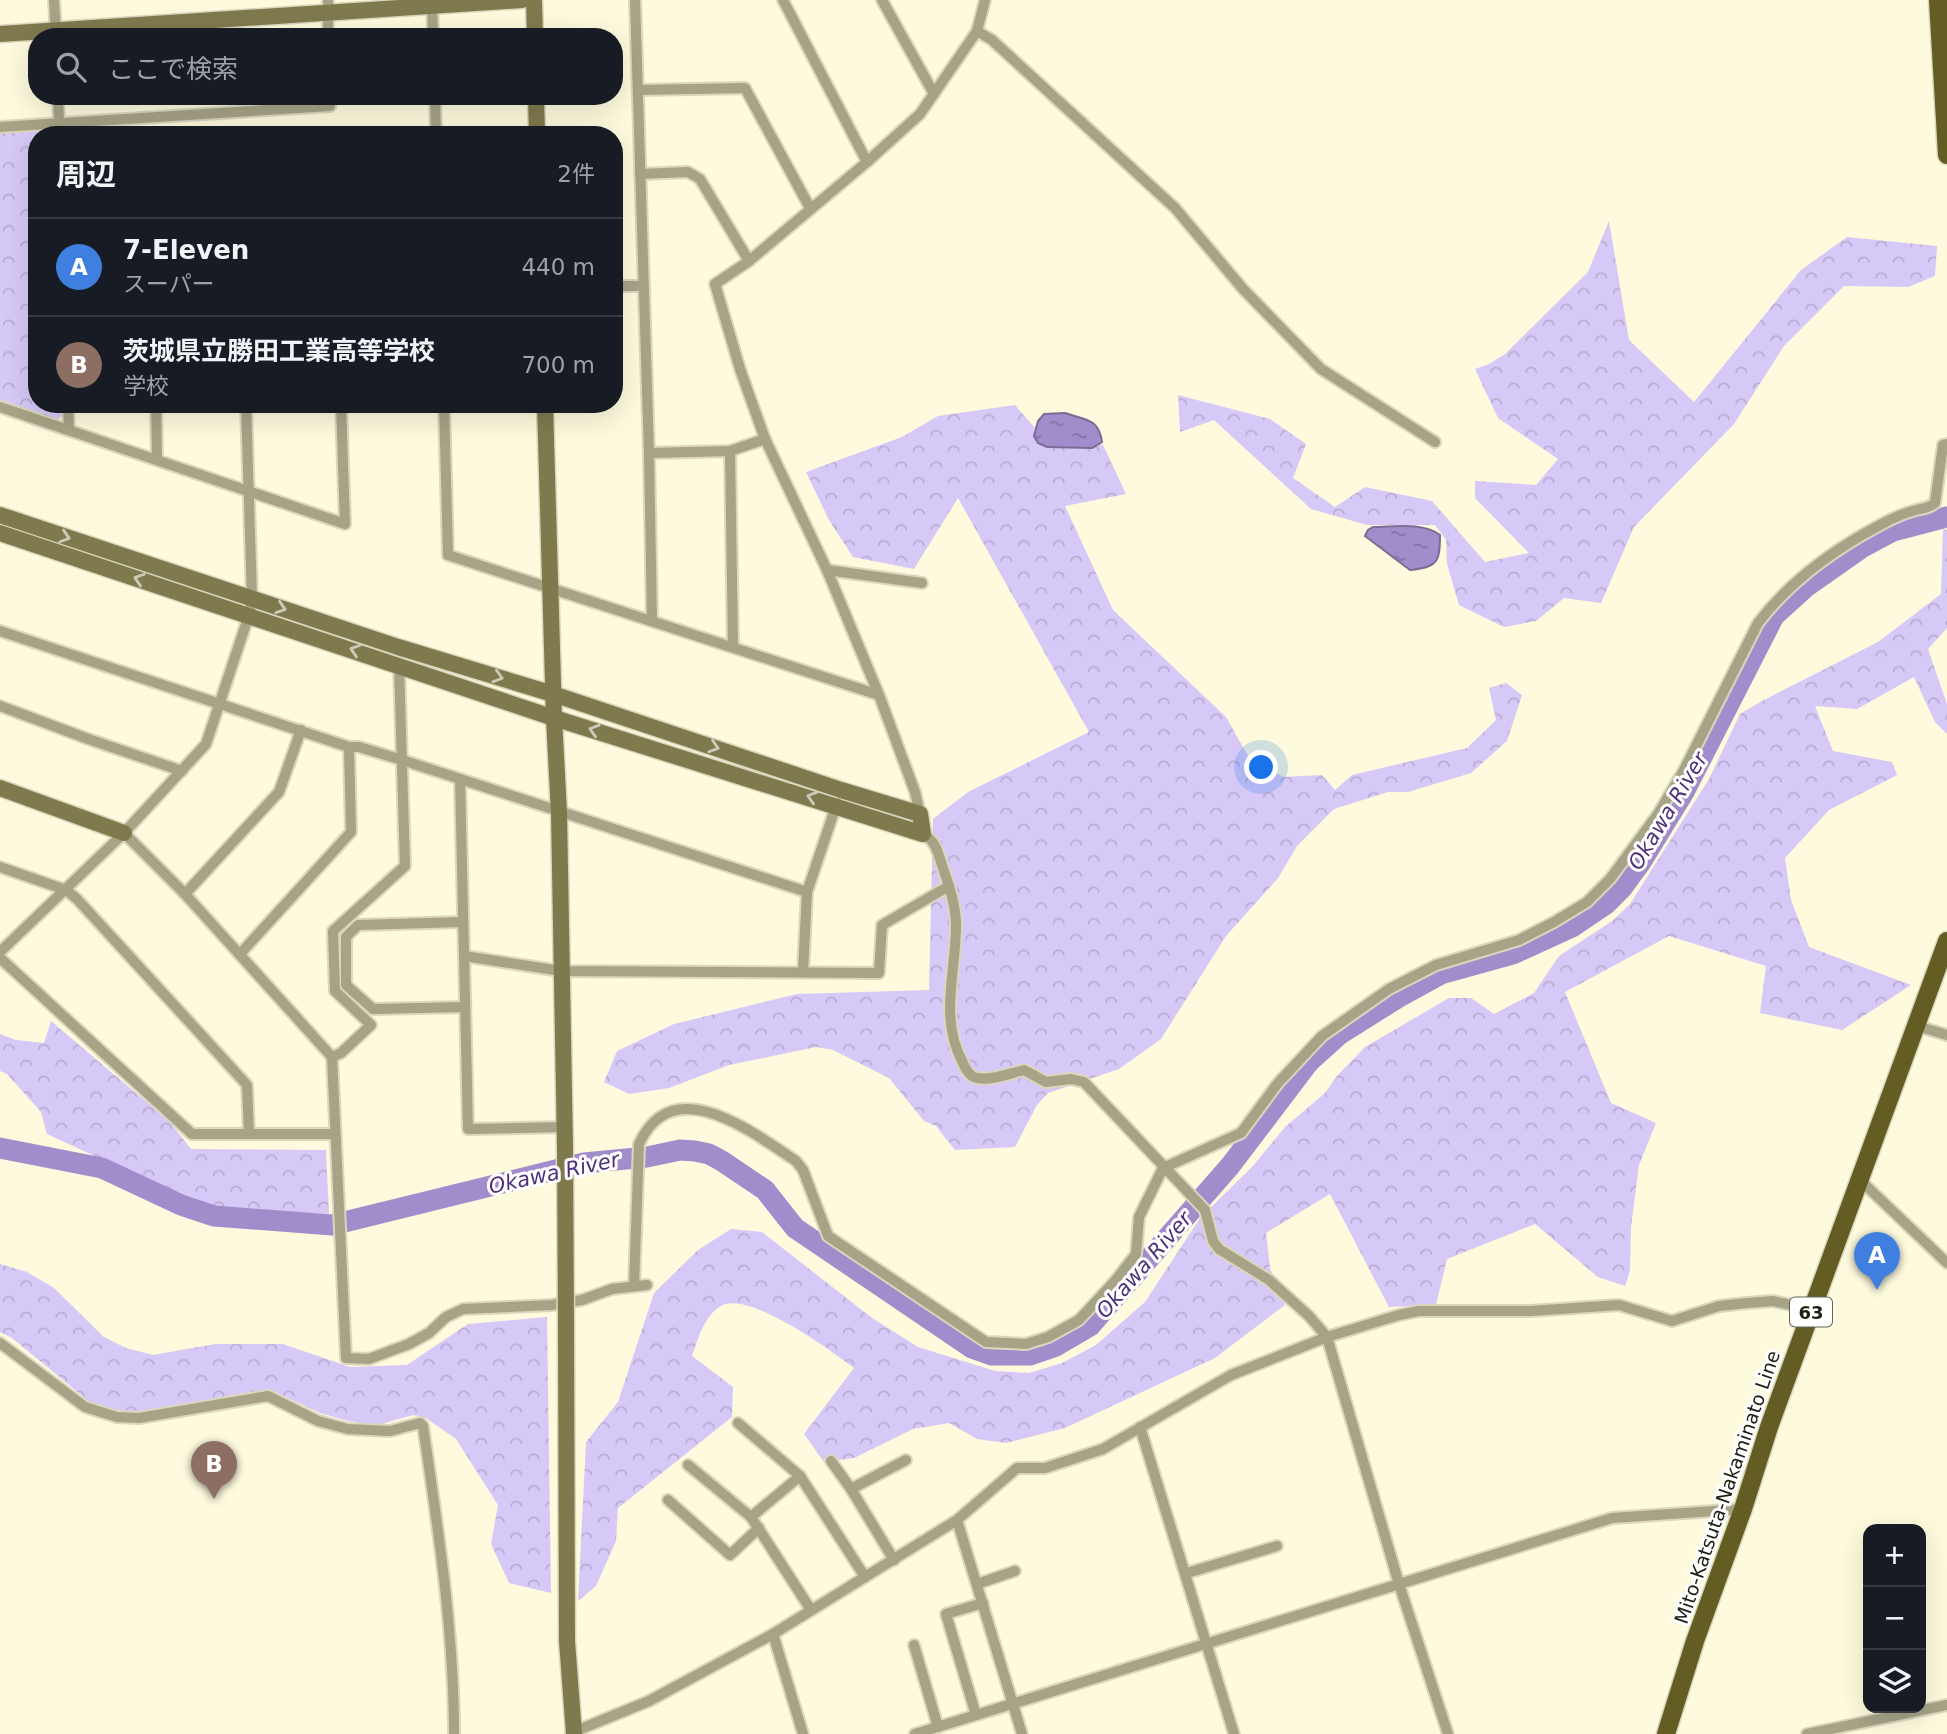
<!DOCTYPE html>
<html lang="ja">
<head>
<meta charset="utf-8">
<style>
  body { margin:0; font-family:"DejaVu Sans","Noto Sans JP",sans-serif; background:#20242c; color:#f1f3f6 }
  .controls { position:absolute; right:21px; bottom:21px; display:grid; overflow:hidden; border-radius:14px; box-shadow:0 7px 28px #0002 }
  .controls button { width:63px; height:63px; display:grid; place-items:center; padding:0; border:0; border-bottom:2px solid #363941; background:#171b24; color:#f1f3f6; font:35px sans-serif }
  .you { position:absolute; left:1262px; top:768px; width:24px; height:24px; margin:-18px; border:5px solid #fff; border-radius:50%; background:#1a73e8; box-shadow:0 0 0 10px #1a73e833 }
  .badge { display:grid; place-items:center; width:46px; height:46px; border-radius:50%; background:#7c3aed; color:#fff; font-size:23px; font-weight:700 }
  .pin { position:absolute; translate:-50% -58px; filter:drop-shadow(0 2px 4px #0008) }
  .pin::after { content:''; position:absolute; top:37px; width:24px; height:21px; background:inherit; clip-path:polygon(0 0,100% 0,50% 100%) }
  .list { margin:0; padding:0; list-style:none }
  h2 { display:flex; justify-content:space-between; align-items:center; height:91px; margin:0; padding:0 28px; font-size:30px }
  h2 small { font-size:23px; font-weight:400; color:#9ea1a6 }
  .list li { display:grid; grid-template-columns:46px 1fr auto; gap:21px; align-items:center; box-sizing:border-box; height:98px; padding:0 28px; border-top:2px solid #363941 }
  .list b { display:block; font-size:26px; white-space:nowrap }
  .list p { margin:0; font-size:23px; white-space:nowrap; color:#9ea1a6 }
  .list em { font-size:23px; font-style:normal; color:#9ea1a6 }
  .icon { flex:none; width:38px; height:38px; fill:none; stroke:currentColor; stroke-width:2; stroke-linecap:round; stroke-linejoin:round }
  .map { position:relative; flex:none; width:1947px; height:1734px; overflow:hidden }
  .search { position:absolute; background:#171b24; box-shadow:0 7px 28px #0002; left:28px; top:28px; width:595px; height:77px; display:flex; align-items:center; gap:18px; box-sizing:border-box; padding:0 24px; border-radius:28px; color:#9ea1a6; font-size:26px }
  .panel { position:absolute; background:#171b24; box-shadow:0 7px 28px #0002; left:28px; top:126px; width:595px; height:287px; border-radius:28px }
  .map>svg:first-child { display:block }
</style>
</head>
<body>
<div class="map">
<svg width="1947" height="1734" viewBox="0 0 1947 1734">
  <defs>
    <pattern id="forest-crowns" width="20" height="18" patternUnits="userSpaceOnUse" patternTransform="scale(1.75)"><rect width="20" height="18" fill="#d7c9f7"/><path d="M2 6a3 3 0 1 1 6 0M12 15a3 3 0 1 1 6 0" fill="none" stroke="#b8acd3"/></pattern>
    <pattern id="water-ripples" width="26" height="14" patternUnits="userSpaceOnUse" patternTransform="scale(1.75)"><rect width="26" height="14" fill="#a28dcc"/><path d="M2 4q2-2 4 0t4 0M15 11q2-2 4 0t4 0" fill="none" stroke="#8473a5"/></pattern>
  </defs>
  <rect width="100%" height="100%" fill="#fdfadd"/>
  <!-- forest -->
  <g fill="url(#forest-crowns)">
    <polygon points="51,129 51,135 37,135 37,404 62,404 63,415 56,421 0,402 0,133"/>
    <polygon points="1609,221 1629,340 1694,402 1801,270 1847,237 1937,246 1935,276 1908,287 1844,286 1784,346 1734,424 1634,527 1601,603 1564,598 1536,621 1504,627 1459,605 1447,564 1446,540 1435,525 1367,525 1311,509 1214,420 1180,432 1178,395 1270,419 1306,444 1293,478 1335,507 1365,487 1432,501 1485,562 1529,553 1475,498 1475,481 1536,485 1558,459 1498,418 1475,369 1489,364 1505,354 1588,272"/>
    <polygon points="1015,405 1035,428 1103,445 1126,494 1065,506 1113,610 1226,717 1248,756 1283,777 1322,775 1335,790 1352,775 1467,748 1496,720 1489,688 1506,683 1522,695 1507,741 1471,773 1408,792 1388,792 1334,809 1297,846 1278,878 1226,936 1161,1039 1119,1069 1048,1093 1037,1105 1015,1147 955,1150 936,1126 924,1121 889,1078 833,1050 816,1047 729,1065 669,1088 629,1094 604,1082 617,1051 674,1024 797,994 929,990 933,819 968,792 1089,732 958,498 914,569 853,557 829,520 806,472 902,437 938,416"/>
    <path d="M1943,529l4,1v98l-19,21 19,55v30l-12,-12 -21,-45 -57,32 -42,-3 18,45 59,11 5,13 -68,35 -44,48 6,42 18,47 102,38 -69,45 -82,-17 6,-47 -97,-30 -104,56 46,111 45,20 -17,42 -8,62 -1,44 -5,15 -27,-9 -63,-53 -88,35 -11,46 -47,2 -59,-113 -64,39 4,35 15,37 -70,53 -150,70 -59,15 -29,-4 -28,-16 -36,6 -59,29 -30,4 -20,-28 50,-66c-23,-17 -105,-78 -133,-62 -17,10 -23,33 -29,50l41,31 -1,30 -114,91 -2,33 -20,45 -18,15 8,-159 32,-40 36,-109 44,-43 33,-21 31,3 110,86 46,29 77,24 34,2 33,-10 34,-18 49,-43 55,-84 52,-51 33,-40 40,-34 12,-17 28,-29 84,-49h22l23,16 40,-21 25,-37 53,-35 18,-17 79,-125 31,-65 22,-13 116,-59 63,-48z"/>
    <polygon points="51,1021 170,1122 191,1149 326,1150 329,1214 217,1210 185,1198 47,1134 41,1112 7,1074 0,1071 0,1034 16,1040 44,1043"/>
    <polygon points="0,1264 27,1272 54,1288 104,1337 126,1348 153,1355 215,1344 283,1344 350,1367 407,1365 468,1324 547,1317 551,1593 509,1583 491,1544 498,1505 456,1439 426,1418 413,1415 378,1425 348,1421 320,1413 269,1389 138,1412 115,1410 91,1403 12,1338 0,1332"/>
  </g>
  <!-- water -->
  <g fill="url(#water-ripples)" stroke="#7b6c95" stroke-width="2">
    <path d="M1065,413c20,7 34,5 37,29l-10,6 -45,-1 -9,-4 -4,-7 4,-15 6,-7z"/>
    <path d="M1373,527c22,0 49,-5 67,8 0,28 -3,32 -30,35l-45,-34 3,-6z"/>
  </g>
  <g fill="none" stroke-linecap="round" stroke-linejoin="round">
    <!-- river -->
    <polyline stroke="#a28dcc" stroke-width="21" points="0,1148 102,1168 181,1205 214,1216 332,1225 584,1163 647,1157 680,1150 695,1151 709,1154 722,1161 765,1190 795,1228 972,1348 992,1355 1030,1355 1056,1346 1090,1326 1230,1166 1309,1062 1340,1034 1399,997 1441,974 1513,954 1572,927 1606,904 1622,888 1641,862 1684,792 1774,616 1806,587 1863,547 1893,531 1947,517"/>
    <!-- street casing -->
    <g stroke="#dad7bd" stroke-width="14">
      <g id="street">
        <polyline points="54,0 56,34"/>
        <polyline points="328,0 328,37"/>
        <polyline points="635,0 649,453 652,621"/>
        <polyline points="783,0 867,162"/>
        <polyline points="882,0 934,94"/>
        <polyline points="432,1 433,37"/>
        <polyline points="977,31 992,40 1175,208 1243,289 1321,369 1435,442"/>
        <polyline points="638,90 745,88 810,208"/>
        <polyline points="58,96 59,123"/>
        <polyline points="435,96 436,135"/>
        <polyline points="0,127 330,106 330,96"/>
        <polyline points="640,174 688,172 700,179 749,261"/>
        <polyline points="614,286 643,286"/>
        <polyline points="68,404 69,430"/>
        <polyline points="156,404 157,459"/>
        <polyline points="444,404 448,555 879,695"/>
        <polyline points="0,407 345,524 341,404"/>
        <polyline points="730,451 733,647"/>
        <polyline points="649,453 730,451 765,439"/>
        <polyline points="827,570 922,583"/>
        <polyline points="0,631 349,747 359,747 402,760 807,892"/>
        <polyline points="0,706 91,740 182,771"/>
        <polyline points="460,780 468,1129 565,1127"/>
        <polyline points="920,814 915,792 879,695 827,570 765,439 740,369 715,284 749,261 867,162 920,114 977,31 985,0"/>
        <polyline points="124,833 185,894 332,1057 346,1358 369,1359 409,1344 429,1333 446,1317 463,1309 552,1305 582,1300 612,1289 647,1285"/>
        <path d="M923,834c12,6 15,18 19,31 6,18 13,37 14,57 1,48 -18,95 7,141 3,7 7,14 14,15 14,3 34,-5 47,-8l22,12 25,-3 13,3 121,128 8,31 6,8 50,31 40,36 18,21 72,247 49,150"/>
        <polyline points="0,867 66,890 77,899 247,1085 249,1134"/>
        <polyline points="185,894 279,792 301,730"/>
        <polyline points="462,922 358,925 346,937 346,985 373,1009 465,1007"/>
        <polyline points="0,952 124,833 206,744 249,615 252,599 246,404"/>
        <polyline points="240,954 351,832 349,747"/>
        <polyline points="464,956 561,971 879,973 882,925 949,886"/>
        <polyline points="0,958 192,1134 334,1134"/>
        <polyline points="803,972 807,892 837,803"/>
        <polyline points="1917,1026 1947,1035"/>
        <polyline points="332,1057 341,1053 371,1025 335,991 333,931 405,866 399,665"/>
        <polyline points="1860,1180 1947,1263"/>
        <path d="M634,1286l5,-142c34,-74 113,-12 157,17l7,9 25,66 158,106 40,2 22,-7 31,-17 36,-39 21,-27 3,-37 24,-49 78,-35 37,-50 44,-47 67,-47 47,-24 83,-25 35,-18 33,-20 23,-23 48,-65 26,-44 74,-147c32,-42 75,-73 122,-98 11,-6 24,-12 36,-15 8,-2 13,-2 19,-7l8,-58 4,-1"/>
        <path d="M0,1343l85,64 32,10 22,1 129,-22 50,25 30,8 42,2 30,-8 3,3c15,103 31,204 31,308"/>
        <polyline points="738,1423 800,1476 865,1577"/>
        <polyline points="1140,1427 1234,1734"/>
        <polyline points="831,1461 851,1489 894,1560"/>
        <polyline points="688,1465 751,1517 811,1610"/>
        <polyline points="851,1489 906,1460"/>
        <polyline points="668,1500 730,1555 759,1528"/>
        <polyline points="751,1517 800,1476"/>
        <polyline points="957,1520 1022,1734"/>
        <polyline points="1187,1573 1277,1546"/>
        <polyline points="977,1584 1015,1571"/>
        <polyline points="773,1634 803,1734"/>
        <polyline points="914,1645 938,1727"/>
        <polyline points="976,1715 946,1614 983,1603"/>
        <polyline points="571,1733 649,1701 773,1634 957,1520 1017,1468 1045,1468 1103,1449 1231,1375 1327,1337 1399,1315 1419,1311 1530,1311 1619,1305 1672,1321 1719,1306 1747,1303 1773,1301 1805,1308 1809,1317"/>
        <polyline points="915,1734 1612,1518 1743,1509"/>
        <polyline points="1807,1734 1947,1705"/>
      </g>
    </g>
    <!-- secondary casing -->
    <g stroke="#dad7bd" stroke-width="19">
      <g id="secondary">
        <polyline points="534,0 535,37"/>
        <polyline points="0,34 522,0"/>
        <polyline points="536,96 537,135"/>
        <polyline points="545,404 554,718 559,813 565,1148"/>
        <polyline points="0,515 398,647 553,694 841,790 920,814 923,834 554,718 0,533"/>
        <polyline points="0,788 124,833"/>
        <polyline points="566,1324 567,1641 574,1734"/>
      </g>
    </g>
    <!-- primary casing -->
    <g stroke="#dad7bd" stroke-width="21">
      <g id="primary">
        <polyline points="1938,0 1947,155"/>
        <polyline points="1666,1734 1695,1641 1743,1509 1769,1427 1947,941"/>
      </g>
    </g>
    <!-- street -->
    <use href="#street" stroke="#a6a386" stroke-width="10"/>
    <!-- secondary -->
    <use href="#secondary" stroke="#7f7a4e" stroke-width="16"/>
    <!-- primary -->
    <use href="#primary" stroke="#645d23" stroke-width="18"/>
    <!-- secondary-bridge casing -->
    <g stroke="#dad7bd" stroke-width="19" stroke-linecap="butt">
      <polyline id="secondary-bridge" points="565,1148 566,1324"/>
    </g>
    <!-- secondary-bridge -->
    <use href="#secondary-bridge" stroke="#7f7a4e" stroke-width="16"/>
  </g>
  <!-- one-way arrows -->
  <defs><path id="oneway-chevron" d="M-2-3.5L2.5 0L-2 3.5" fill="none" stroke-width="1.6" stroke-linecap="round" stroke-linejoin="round" transform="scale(1.75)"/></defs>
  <g stroke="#cccab8">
    <use href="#oneway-chevron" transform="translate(65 537) rotate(18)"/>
    <use href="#oneway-chevron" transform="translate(139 579) rotate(-162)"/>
    <use href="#oneway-chevron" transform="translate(281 608) rotate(18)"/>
    <use href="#oneway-chevron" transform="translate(355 650) rotate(-162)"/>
    <use href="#oneway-chevron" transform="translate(498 677) rotate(17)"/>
    <use href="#oneway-chevron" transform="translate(594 730) rotate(-163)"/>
    <use href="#oneway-chevron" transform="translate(714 747) rotate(18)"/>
    <use href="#oneway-chevron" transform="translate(812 797) rotate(-163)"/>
  </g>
  <g text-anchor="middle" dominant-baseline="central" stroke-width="6" stroke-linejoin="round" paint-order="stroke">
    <!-- shield labels -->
    <rect fill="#fff" stroke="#64635c" stroke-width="2" x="1790" y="1297.5" width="42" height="29" rx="5"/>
    <g font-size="18" font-weight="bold" fill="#212016">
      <text x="1811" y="1312">63</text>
    </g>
    <!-- street labels -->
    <g font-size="19" fill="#212016" stroke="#fff">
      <text transform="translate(1727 1487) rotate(-71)">Mito-Katsuta-Nakaminato Line</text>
    </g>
    <!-- water labels -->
    <g font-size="21" font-style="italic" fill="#4e307b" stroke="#fff">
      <text transform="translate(1668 811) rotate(-59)">Okawa River</text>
      <text transform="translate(554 1173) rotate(-12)">Okawa River</text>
      <text transform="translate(1144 1265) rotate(-49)">Okawa River</text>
    </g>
  </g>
</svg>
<div class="controls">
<button>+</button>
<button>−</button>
<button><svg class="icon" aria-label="layers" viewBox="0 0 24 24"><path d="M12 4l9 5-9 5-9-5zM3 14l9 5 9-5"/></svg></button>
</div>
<div class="you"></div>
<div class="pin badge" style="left:1877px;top:1290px;background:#3f7fe0">A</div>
<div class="pin badge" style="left:214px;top:1499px;background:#8d6e63">B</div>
<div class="search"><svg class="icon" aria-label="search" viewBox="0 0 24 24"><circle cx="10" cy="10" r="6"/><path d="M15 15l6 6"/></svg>ここで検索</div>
<section class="panel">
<h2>周辺<small>2件</small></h2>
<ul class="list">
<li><span class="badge" style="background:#3f7fe0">A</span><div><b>7-Eleven</b><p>スーパー</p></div><em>440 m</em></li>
<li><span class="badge" style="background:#8d6e63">B</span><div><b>茨城県立勝田工業高等学校</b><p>学校</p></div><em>700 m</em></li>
</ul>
</section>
</div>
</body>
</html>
